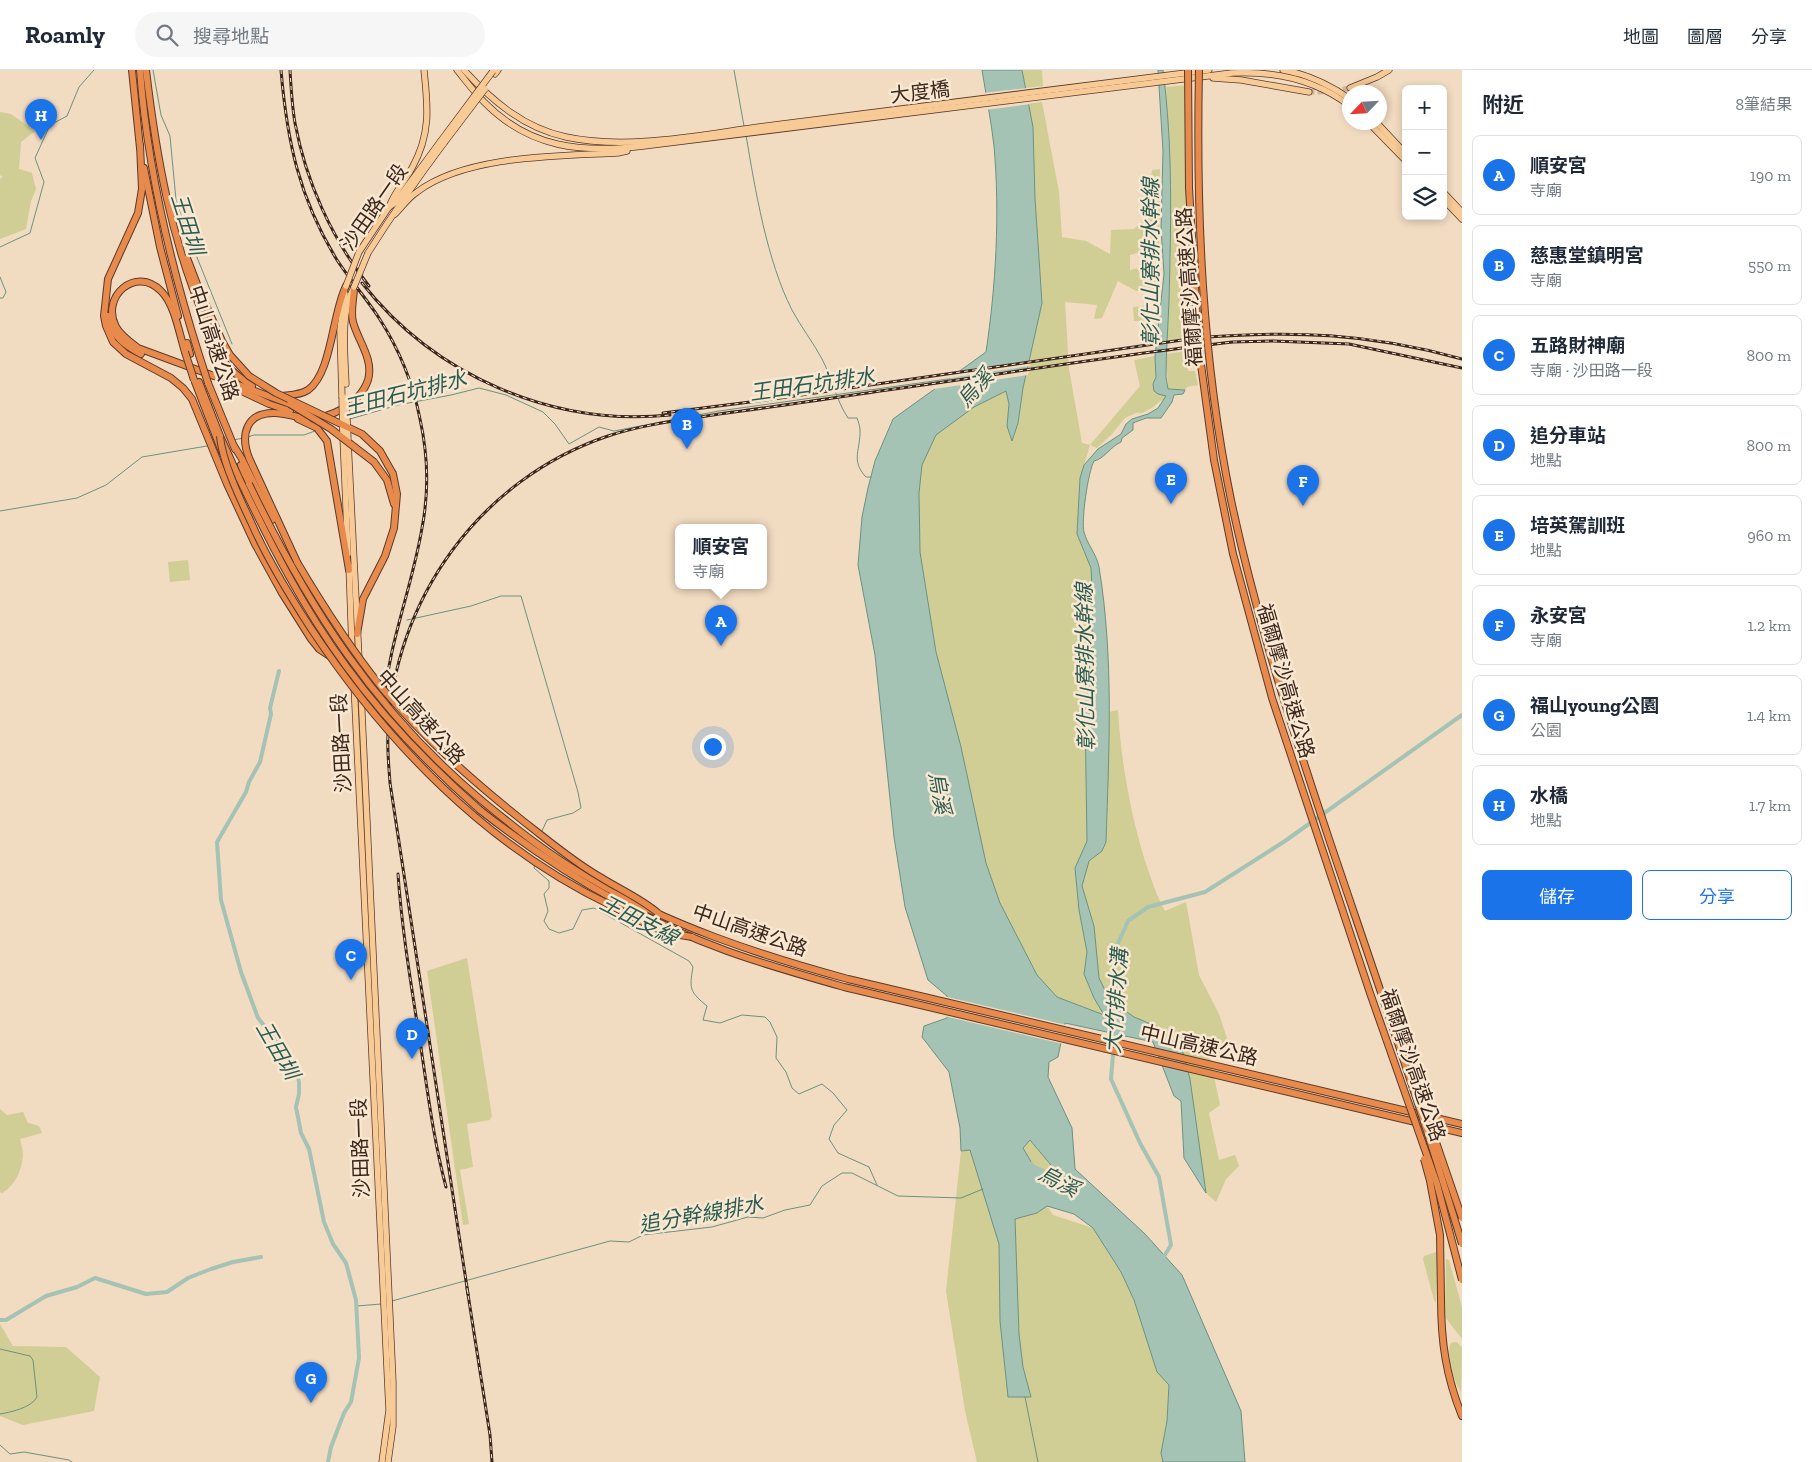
<!DOCTYPE html>
<html lang="zh-TW">
<head>
<meta charset="utf-8">
<style>
  body { margin:0; font-family:"Zilla Slab","Noto Sans TC",serif; background:#f6f6f7; color:#1f2937 }
  .controls { position:absolute; right:15px; top:15px; display:grid; overflow:hidden; border-radius:8px; box-shadow:0 2px 8px #0003 }
  .controls button { width:45px; height:45px; display:grid; place-items:center; padding:0; border:0; border-bottom:1px solid #e0e1e3; background:#fff; color:#1f2937; font:25px sans-serif }
  .compass { position:absolute; left:1342px; top:15px; width:45px; height:45px; border-radius:50%; background:#fff; box-shadow:0 2px 8px #0003; rotate:245deg }
  .you { position:absolute; left:712px; top:676px; width:18px; height:18px; margin:-12px; border:4px solid #fff; border-radius:50%; background:#1a73e8; box-shadow:0 0 0 8px #1a73e833 }
  .badge { display:grid; place-items:center; width:32px; height:32px; border-radius:50%; background:#1a73e8; color:#fff; font-size:16px; font-weight:700 }
  .pin { position:absolute; translate:-50% -41px; filter:drop-shadow(0 1px 2px #0008) }
  .pin::after { content:''; position:absolute; top:26px; width:18px; height:15px; background:inherit; clip-path:polygon(0 0,100% 0,50% 100%) }
  .popup { position:absolute; left:675px; top:454px; width:92px; height:65px; box-sizing:border-box; display:grid; place-content:center; border-radius:8px; background:#fff; filter:drop-shadow(0 1px 4px #0005); font-size:16px; white-space:nowrap; color:#747a83 }
  .popup b { font-size:19px; color:#1f2937 }
  .popup::after { content:''; position:absolute; left:50%; top:100%; margin-left:-10px; border:10px solid transparent; border-top-color:#fff }
  .list { margin:0; padding:0; list-style:none }
  h2 { display:flex; justify-content:space-between; align-items:center; height:65px; margin:0; padding:0 20px; font-size:21px }
  h2 small { font-size:16px; font-weight:400; color:#747a83 }
  .list li { display:grid; grid-template-columns:32px 1fr auto; gap:15px; align-items:center; box-sizing:border-box; height:80px; margin:0 10px 10px; padding:0 10px; border:1px solid #e0e1e3; border-radius:8px }
  .list b { display:block; font-size:19px; white-space:nowrap }
  .list p { margin:0; font-size:16px; white-space:nowrap; color:#747a83 }
  .list em { font-size:16px; font-style:normal; color:#747a83 }
  .actions { display:flex; gap:10px; padding:15px 20px }
  .actions a { flex:1; padding:11px 0; border:1px solid #1a73e8; border-radius:8px; text-align:center; font-size:18px; color:#1a73e8 }
  .actions .main { background:#1a73e8; color:#fff }
  .icon { flex:none; width:28px; height:28px; fill:none; stroke:currentColor; stroke-width:2; stroke-linecap:round; stroke-linejoin:round }
  .map { position:relative; flex:none; width:1462px; height:1392px; overflow:hidden }
  header { display:flex; align-items:center; gap:30px; box-sizing:border-box; height:70px; padding:0 25px; background:#fff; border-bottom:1px solid #e0e1e3 }
  header strong { font-size:24px }
  nav { display:flex; gap:28px; margin-inline-start:auto; font-size:18px }
  .search { width:350px; height:45px; background:#f6f6f7; display:flex; align-items:center; gap:12px; box-sizing:border-box; padding:0 18px; border-radius:28px; color:#747a83; font-size:19px }
  main { display:flex }
  aside { flex:1; background:#fff }
  .map>svg:first-child { display:block }
</style>
</head>
<body>
<header>
<strong>Roamly</strong>
<div class="search"><svg class="icon" aria-label="search" viewBox="0 0 24 24"><circle cx="10" cy="10" r="6"/><path d="M15 15l6 6"/></svg>搜尋地點</div>
<nav><a>地圖</a><a>圖層</a><a>分享</a></nav>
</header>
<main>
<div class="map">
<svg width="1462" height="1392" viewBox="0 0 1462 1392">
  <rect width="100%" height="100%" fill="#f1dbc1"/>
  <!-- green -->
  <g fill="#d0ce94">
    <polygon points="1022,0 1042,0 1043,16 1025,18"/>
    <path d="M1189,15l6,251 -28,5c5,-85 5,-169 -1,-254z"/>
    <polygon points="1042,32 1059,122 1062,167 1086,171 1110,184 1111,160 1134,159 1144,150 1152,100 1160,99 1159,177 1130,185 1130,200 1159,193 1160,221 1157,272 1147,274 1146,251 1134,251 1133,237 1147,236 1149,244 1155,244 1155,220 1136,221 1118,211 1102,248 1094,249 1097,235 1065,232 1069,299 1082,373 1090,375 1140,316 1134,290 1155,286 1156,307 1153,314 1166,325 1164,330 1160,331 1152,338 1142,343 1136,343 1125,348 1112,364 1097,378 1090,375 1080,408 1077,464 1091,498 1092,519 1087,536 1092,557 1092,574 1085,641 1087,771 1075,798 1079,840 1087,882 1084,904 1094,928 1104,945 1057,927 1037,905 1000,833 986,793 961,677 936,582 920,482 919,423 922,395 936,365 974,337 1006,320 1009,334 1007,356 1012,370 1018,353 1023,318 1042,233 1035,128 1033,57 1026,34"/>
    <polygon points="0,42 11,44 35,61 21,72 19,99 32,103 36,119 31,131 26,159 0,169 0,109 3,107 0,105"/>
    <polygon points="1187,281 1188,301 1195,301 1198,315 1187,317 1185,320 1168,319 1166,284"/>
    <polygon points="188,490 190,510 170,512 168,492"/>
    <path d="M1118,640c3,51 12,102 27,151 6,17 11,34 20,50l21,-9 13,73 20,39 15,46 -24,-3 10,48 -11,8 10,47 16,-5 4,11 -13,13 -10,23 -10,-9 -16,-114 -32,-52 -24,-10 -24,-17 -11,-22 -5,-52 -12,-40 7,-25 13,-10 4,-9 3,-130z"/>
    <polygon points="467,888 492,1046 490,1050 467,1054 473,1097 460,1100 469,1154 463,1155 427,901"/>
    <path d="M0,1039l7,6 16,-3 5,11 11,3 3,7 -22,6c1,5 3,11 3,16 -1,15 -8,31 -21,38l-2,-1z"/>
    <polygon points="1030,1070 1056,1101 1042,1105 1033,1095 1023,1078"/>
    <polygon points="970,1080 999,1174 1000,1251 1008,1326 1031,1326 1023,1297 1019,1264 1015,1149 1037,1143 1047,1136 1053,1145 1093,1158 1121,1202 1134,1230 1157,1302 1169,1315 1167,1351 1161,1383 1163,1392 977,1392 965,1341 946,1221 961,1081"/>
    <polygon points="1437,1182 1436,1233 1434,1230 1423,1189 1424,1186"/>
    <polygon points="1446,1189 1449,1190 1462,1237 1462,1269 1445,1247"/>
    <polygon points="0,1254 13,1276 66,1277 100,1307 94,1341 23,1355 0,1346"/>
    <path d="M1454,1272h3l5,6 -1,44c-7,-10 -16,-38 -10,-49z"/>
  </g>
  <!-- water -->
  <path fill="#a4c3b5" stroke="#6a9282" fill-rule="evenodd" d="M982,0h40l11,57 2,71 7,105 -19,85 -5,35 -6,18 -5,-15 2,-22 -3,-13 -32,16 -38,28 -14,30 -3,28 1,59 16,100 25,95 25,116 14,40 37,72 20,22 47,18 -10,-17 -10,-24 3,-22 -8,-42 -4,-42 12,-27 -2,-130 7,-67v-17l-5,-21 5,-17 -1,-21 -14,-34 3,-56 4,-13 14,-16 23,-15 5,-10 6,-5 16,-5 10,-6 8,-12 -8,-2 -4,-3 -1,-7 3,-7 -1,-21 9,-82 -3,-46 2,-77 -5,-81h5c10,77 8,154 6,231 -1,26 -3,51 -3,76l2,12 17,1 -2,4 -9,1 -2,7 -11,16h-15l-13,5v7l-11,8 -1,4c-11,5 -17,17 -27,19 -6,11 -13,60 -10,71 3,12 13,23 15,35 15,91 10,183 7,275l-4,9 -13,10 -7,25 12,40 5,52 11,22 24,17 24,10 24,22 8,30 16,114 -22,-35 -3,-57 -7,-5 -21,-54 -88,-19 -7,34 -9,5 -1,15 24,51 3,41 70,65 37,41 59,136 4,51h-82l-2,-9 6,-32 2,-36 -12,-13 -23,-72 -13,-28 -28,-44 -19,-14 -27,-8 -10,7 -22,6 4,115 4,33 8,30h-23l-8,-76 -1,-77 -29,-94 -9,1 -1,-23 -11,-56 -27,-35 2,-11 23,-8v-22l-19,-16 -23,-73 -11,-70 -19,-182 -17,-90 4,-48 6,-29 7,-27 18,-42 93,-67c10,-67 14,-138 8,-206 -3,-26 -8,-51 -12,-76zM1030,1070l26,31 -14,3 -9,-9 -10,-17z"/>
  <!-- pier -->
  <g fill="#f1dbc1">
    <polygon points="1028,18 1031,34 985,40 983,23"/>
    <polygon points="1031,291 1030,296 944,309 952,303"/>
    <polygon points="1029,300 1028,305 928,320 937,314"/>
    <polygon points="943,926 1101,963 1067,956 1063,974 944,946 945,927"/>
  </g>
  <g fill="none" stroke-linecap="round" stroke-linejoin="round">
    <!-- stream -->
    <g stroke="#6a9282" stroke-width="1">
      <polyline points="153,0 161,45 170,66 176,130 186,160 232,274"/>
      <polyline points="734,0 744,56"/>
      <path d="M746,65c9,54 21,126 46,175 9,17 21,32 30,49 10,19 14,41 26,59h9c1,3 3,8 3,12 1,19 -10,30 6,47h5"/>
      <polyline points="0,177 30,163 44,112 35,88 50,55 67,46 79,17 94,0"/>
      <polyline points="0,207 6,222 3,228 0,228"/>
      <polyline points="350,349 398,335 451,325 479,318 506,325 543,342 555,354 569,374 599,357 614,361 719,341 948,309"/>
      <polyline points="248,367 254,365 304,365 315,361"/>
      <polyline points="233,370 244,368"/>
      <polyline points="0,441 77,428 106,415 142,387 207,376"/>
      <polyline points="407,550 471,536 501,526 521,526 578,722 581,738 573,743 547,750 542,761"/>
      <path d="M535,794l-1,4 15,13v7l-5,6 4,17 -4,10 5,8 10,4 14,-4 9,-19 12,-2 95,53 4,6c-4,22 -3,25 14,39l-4,14 17,3 22,-8 23,2 5,5 7,15 -1,21 10,14 6,16 7,6 23,-10 11,9 14,17 -13,15 -5,14 9,14 31,14 8,18"/>
      <polyline points="392,1231 610,1171 629,1172 643,1165 712,1157 748,1147 763,1148 785,1140 810,1135 822,1116 842,1103 852,1103 898,1126 961,1128 983,1119"/>
      <polyline points="357,1236 381,1234"/>
      <path d="M0,1279l30,7 3,4 4,37c-6,11 -26,15 -37,17"/>
      <polyline points="1025,1327 1038,1392"/>
      <polyline points="0,1375 10,1384 24,1382 69,1390 72,1392"/>
    </g>
    <!-- canal -->
    <g stroke="#a4c3b5" stroke-width="4">
      <polyline points="279,601 270,638 271,644 260,692 249,712 246,722 217,772 221,830 241,902 258,948 273,967 297,1005 299,1012 299,1024 296,1037 301,1063 309,1079 324,1152 333,1174 346,1193 356,1230 359,1288 351,1332 344,1343 331,1377 328,1392"/>
      <polyline points="1115,938 1115,880 1128,851 1148,837 1205,822 1285,771 1462,645"/>
      <polyline points="1115,960 1111,1009 1140,1073 1159,1107 1171,1175 1163,1188"/>
      <polyline points="0,1250 6,1250 46,1226 77,1217 95,1208 146,1224 167,1222 188,1208 211,1199 233,1192 261,1187"/>
    </g>
    <!-- river -->
    <polyline stroke="#a4c3b5" stroke-width="6" points="1031,1095 1032,1097 1053,1107"/>
    <!-- primary-tunnel -->
    <polyline stroke="#cdb7a0" stroke-width="5.5" stroke-dasharray="5.5 3" stroke-linecap="butt" points="1309,22 1336,21 1350,18"/>
    <!-- primary casing -->
    <g stroke="#5a3a2c" stroke-width="7">
      <g id="primary">
        <path d="M457,0c9,11 17,22 27,32 46,47 98,51 160,44l588,-73c42,-2 83,6 118,33"/>
        <path d="M464,0c28,31 60,58 102,67 66,14 141,-4 208,-12 145,-17 290,-36 435,-55"/>
        <path d="M1283,0c24,4 47,15 67,29"/>
        <polyline points="495,4 498,0"/>
        <polyline points="1213,8 1241,10 1309,22"/>
        <polyline points="1350,18 1377,7 1389,0"/>
        <polyline points="1368,52 1406,91"/>
        <polyline points="1376,52 1406,84"/>
        <polyline points="1443,122 1462,142"/>
        <polyline points="1443,129 1462,149"/>
        <path d="M389,137c5,-14 16,-26 23,-39 19,-34 16,-61 12,-98"/>
        <path d="M395,144c7,-7 13,-16 22,-22 49,-37 142,-36 201,-39l9,-2"/>
        <polyline points="359,182 389,137 395,133 440,72"/>
        <path d="M368,183c24,-38 49,-74 76,-110"/>
        <path d="M346,314c-1,-25 -6,-75 8,-96"/>
        <polyline points="342,327 340,260 345,224"/>
        <polyline points="343,367 348,484"/>
        <polyline points="348,371 359,589"/>
        <polyline points="349,496 352,579"/>
        <polyline points="353,593 389,1340 382,1392"/>
        <polyline points="360,600 393,1312 393,1356 388,1392"/>
      </g>
    </g>
    <!-- highway casing -->
    <g stroke="#5a3a2c" stroke-width="8">
      <g id="highway">
        <polyline points="132,0 140,78"/>
        <path d="M140,0c7,97 30,193 59,285"/>
        <path d="M146,0c10,85 25,170 59,249 7,15 13,31 21,45 7,9 17,16 26,22"/>
        <polyline points="140,75 142,119 138,143 108,209 104,246 106,256 113,272 126,284 171,308 183,318 192,329 227,414 255,474 282,523 311,569 319,579 331,587 359,589"/>
        <polyline points="144,98 160,177 178,246"/>
        <polyline points="187,188 200,222"/>
        <path d="M108,246c4,20 16,29 33,38"/>
        <polyline points="187,273 190,284"/>
        <path d="M185,282c-6,-19 -10,-47 -24,-61 -25,-26 -61,6 -45,36 5,9 14,15 22,21l152,56"/>
        <polyline points="195,312 222,382"/>
        <polyline points="199,312 220,366 239,408"/>
        <polyline points="208,313 235,379"/>
        <polyline points="233,317 269,334 290,341"/>
        <path d="M282,326c9,-1 18,-1 26,-6 24,-17 24,-76 38,-104"/>
        <polyline points="298,349 317,358 327,371 349,500"/>
        <polyline points="234,376 242,389 272,450"/>
        <polyline points="374,392 387,410 394,434"/>
        <polyline points="241,395 249,414"/>
        <path d="M297,492l-48,-104c-9,-23 -3,-46 26,-45 10,0 20,4 30,5 24,2 55,-14 63,-38 6,-21 -10,-39 -15,-58 -3,-12 1,-23 1,-35"/>
        <polyline points="357,564 363,529 385,486 394,458 397,424 393,404"/>
        <path d="M481,730c34,28 69,56 108,78 80,47 170,77 259,101l614,145"/>
        <path d="M480,740c75,59 158,109 247,141 39,14 78,25 117,36l618,146"/>
        <path d="M1441,1229c0,43 5,77 21,117"/>
      </g>
    </g>
    <!-- primary -->
    <use href="#primary" stroke="#f7ca96" stroke-width="5.5"/>
    <!-- highway -->
    <use href="#highway" stroke="#e78a4b" stroke-width="6"/>
    <!-- rail casing -->
    <g stroke="#3b261c" stroke-width="3">
      <g id="rail">
        <path d="M281,0c6,71 18,128 56,190 13,20 29,38 42,58 20,31 34,65 41,101 8,36 9,73 2,109 -10,60 -34,116 -38,177"/>
        <path d="M290,0c1,18 2,36 5,53 11,59 37,116 74,163"/>
        <path d="M362,213c73,93 191,144 308,132"/>
        <path d="M663,343l103,-13 430,-62c94,-8 174,-5 266,21"/>
        <path d="M398,804c4,58 14,116 23,174 7,47 13,94 25,139"/>
        <polyline points="467,1218 490,1365 492,1392"/>
        <path d="M468,1224l-78,-511c-1,-16 -3,-33 -2,-49 5,-134 92,-255 220,-298 36,-12 74,-16 111,-22 54,-7 107,-15 161,-23 117,-16 235,-36 353,-49l40,-1 76,3 113,24"/>
      </g>
    </g>
    <!-- rail -->
    <use href="#rail" stroke="#f8e7d1" stroke-width="1" stroke-dasharray="4" stroke-linecap="butt"/>
    <!-- primary-bridge casing -->
    <g stroke="#5a3a2c" stroke-width="7" stroke-linecap="butt">
      <g id="primary-bridge">
        <polyline points="440,72 493,1"/>
        <polyline points="444,73 485,19"/>
        <polyline points="346,216 359,182"/>
        <polyline points="354,217 368,183"/>
        <polyline points="342,327 343,367"/>
        <polyline points="346,327 348,369"/>
      </g>
    </g>
    <!-- highway-bridge casing -->
    <g stroke="#5a3a2c" stroke-width="8" stroke-linecap="butt">
      <g id="highway-bridge">
        <polyline points="1188,0 1189,118 1199,280 1214,390 1233,484 1272,628 1370,923 1437,1114 1462,1210"/>
        <path d="M1199,0c-3,144 3,289 32,430 25,118 62,231 100,345 45,133 91,265 131,399"/>
        <polyline points="200,222 222,271 230,285 249,306 276,323 362,364 380,381 393,404"/>
        <polyline points="185,282 194,310"/>
        <polyline points="199,285 208,313"/>
        <polyline points="290,334 331,359 374,392"/>
        <path d="M220,366c2,25 20,63 31,86 16,37 37,71 59,105 76,115 176,219 302,279 17,9 36,20 54,26 9,3 18,3 26,5"/>
        <path d="M239,408c31,65 64,130 107,188 39,54 85,101 134,144"/>
        <path d="M249,414c59,123 126,227 232,316"/>
        <path d="M297,492c26,44 53,86 85,126 47,56 102,103 159,147 19,15 38,30 59,42 19,12 40,21 58,36"/>
        <polyline points="1425,1040 1462,1148"/>
        <polyline points="1424,1089 1430,1111 1440,1165 1441,1229"/>
      </g>
    </g>
    <!-- primary-bridge -->
    <use href="#primary-bridge" stroke="#f7ca96" stroke-width="5.5"/>
    <!-- highway-bridge -->
    <use href="#highway-bridge" stroke="#e78a4b" stroke-width="6"/>
  </g>
  <g text-anchor="middle" dominant-baseline="central" stroke-width="5" stroke-linejoin="round" paint-order="stroke">
    <!-- street labels -->
    <g font-size="20" fill="#3b261c" stroke="#f8e7d1">
      <text transform="translate(920 22) rotate(-7)">大度橋</text>
      <text transform="translate(374 137) rotate(-55)">沙田路一段</text>
      <text transform="translate(1189 217) rotate(-94)">福爾摩沙高速公路</text>
      <text transform="translate(214 273) rotate(72)">中山高速公路</text>
      <text transform="translate(1286 611) rotate(74)">福爾摩沙高速公路</text>
      <text transform="translate(421 647) rotate(48)">中山高速公路</text>
      <text transform="translate(341 673) rotate(-93)">沙田路一段</text>
      <text transform="translate(750 860) rotate(19)">中山高速公路</text>
      <text transform="translate(1199 975) rotate(13)">中山高速公路</text>
      <text transform="translate(1413 995) rotate(71)">福爾摩沙高速公路</text>
      <text transform="translate(360 1078) rotate(-92)">沙田路一段</text>
    </g>
    <!-- water labels -->
    <g font-size="21" font-style="italic" fill="#2b5c51" stroke="#f8e7d1">
      <text transform="translate(188 154) rotate(72)">王田圳</text>
      <text transform="translate(1150 192) rotate(-90)">彰化山寮排水幹線</text>
      <text transform="translate(812 314) rotate(-8)">王田石坑排水</text>
      <text transform="translate(975 318) rotate(-48)">烏溪</text>
      <text transform="translate(405 323) rotate(-14)">王田石坑排水</text>
      <text transform="translate(1085 597) rotate(-91)">彰化山寮排水幹線</text>
      <text transform="translate(940 723) rotate(80)">烏溪</text>
      <text transform="translate(639 850) rotate(27)">王田支線</text>
      <text transform="translate(1116 931) rotate(-86)">大竹排水溝</text>
      <text transform="translate(278 980) rotate(60)">王田圳</text>
      <text transform="translate(1059 1111) rotate(27)">烏溪</text>
      <text transform="translate(701 1144) rotate(-10)">追分幹線排水</text>
    </g>
  </g>
</svg>
<div class="controls">
<button>+</button>
<button>−</button>
<button><svg class="icon" aria-label="layers" viewBox="0 0 24 24"><path d="M12 4l9 5-9 5-9-5zM3 14l9 5 9-5"/></svg></button>
</div>
<svg class="compass" viewBox="-18 -18 36 36"><path d="M0-13l5 13h-10z" fill="#e53935"/><path d="M0 13l5-13h-10z" fill="#747a83"/></svg>
<div class="you"></div>
<div class="pin badge" style="left:721px;top:576px">A</div>
<div class="popup"><b>順安宮</b>寺廟</div>
<div class="pin badge" style="left:687px;top:379px">B</div>
<div class="pin badge" style="left:351px;top:910px">C</div>
<div class="pin badge" style="left:412px;top:989px">D</div>
<div class="pin badge" style="left:1171px;top:434px">E</div>
<div class="pin badge" style="left:1303px;top:436px">F</div>
<div class="pin badge" style="left:311px;top:1333px">G</div>
<div class="pin badge" style="left:41px;top:70px">H</div>
</div>
<aside>
<h2>附近<small>8筆結果</small></h2>
<ul class="list">
<li><span class="badge">A</span><div><b>順安宮</b><p>寺廟</p></div><em>190 m</em></li>
<li><span class="badge">B</span><div><b>慈惠堂鎮明宮</b><p>寺廟</p></div><em>550 m</em></li>
<li><span class="badge">C</span><div><b>五路財神廟</b><p>寺廟 · 沙田路一段</p></div><em>800 m</em></li>
<li><span class="badge">D</span><div><b>追分車站</b><p>地點</p></div><em>800 m</em></li>
<li><span class="badge">E</span><div><b>培英駕訓班</b><p>地點</p></div><em>960 m</em></li>
<li><span class="badge">F</span><div><b>永安宮</b><p>寺廟</p></div><em>1.2 km</em></li>
<li><span class="badge">G</span><div><b>福山young公園</b><p>公園</p></div><em>1.4 km</em></li>
<li><span class="badge">H</span><div><b>水橋</b><p>地點</p></div><em>1.7 km</em></li>
</ul>
<div class="actions"><a class="main">儲存</a><a>分享</a></div>
</aside>
</main>
</body>
</html>
